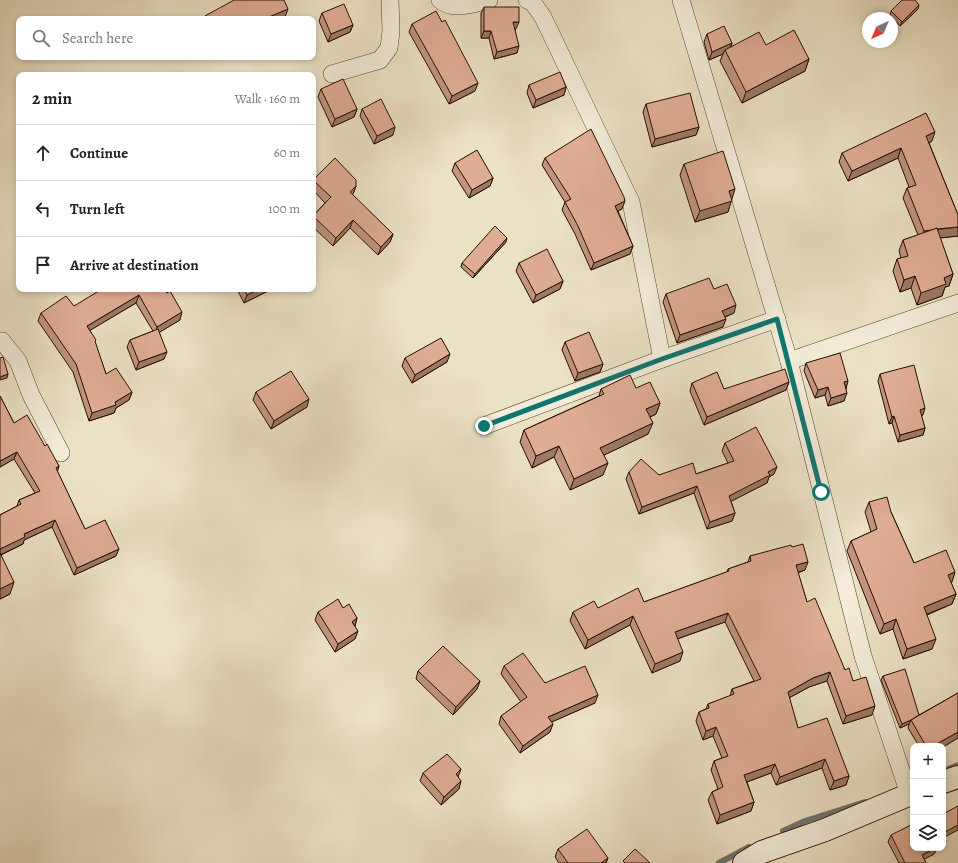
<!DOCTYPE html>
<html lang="en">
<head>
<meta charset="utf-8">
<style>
  body { margin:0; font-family:Alegreya,serif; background:#f6f6f6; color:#222 }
  .controls { position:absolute; right:12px; bottom:12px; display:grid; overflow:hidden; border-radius:8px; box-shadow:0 2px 6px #0003 }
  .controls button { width:36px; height:36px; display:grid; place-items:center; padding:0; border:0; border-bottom:1px solid #e0e0e0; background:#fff; color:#222; font:20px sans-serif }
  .compass { position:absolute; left:862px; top:12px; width:36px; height:36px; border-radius:50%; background:#fff; box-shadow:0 2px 6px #0003; rotate:224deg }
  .stop { position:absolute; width:12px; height:12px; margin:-9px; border:3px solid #0f766e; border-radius:50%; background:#fff }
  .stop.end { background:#0f766e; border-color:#fff; box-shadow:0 1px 4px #0008 }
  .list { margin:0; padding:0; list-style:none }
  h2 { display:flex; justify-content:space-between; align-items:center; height:52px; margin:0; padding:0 16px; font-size:17px }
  h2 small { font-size:13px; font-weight:400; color:#767676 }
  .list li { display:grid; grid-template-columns:26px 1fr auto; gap:12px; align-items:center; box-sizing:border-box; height:56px; padding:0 16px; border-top:1px solid #e0e0e0 }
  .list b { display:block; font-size:15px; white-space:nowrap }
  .list em { font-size:13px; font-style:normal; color:#767676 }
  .icon { flex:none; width:22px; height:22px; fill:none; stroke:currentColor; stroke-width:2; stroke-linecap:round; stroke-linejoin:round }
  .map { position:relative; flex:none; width:958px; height:863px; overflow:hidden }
  .search { position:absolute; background:#fff; box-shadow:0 2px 6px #0003; left:16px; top:16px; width:300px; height:44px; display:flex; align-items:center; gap:10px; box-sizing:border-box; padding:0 14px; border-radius:8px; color:#767676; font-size:15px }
  .panel { position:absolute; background:#fff; box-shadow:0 2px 6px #0003; left:16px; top:72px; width:300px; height:220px; border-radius:8px }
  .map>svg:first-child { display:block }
</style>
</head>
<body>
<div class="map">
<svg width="958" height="863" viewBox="0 0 958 863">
  <rect width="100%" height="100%" fill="#ebe1c5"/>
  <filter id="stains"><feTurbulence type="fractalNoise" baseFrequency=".005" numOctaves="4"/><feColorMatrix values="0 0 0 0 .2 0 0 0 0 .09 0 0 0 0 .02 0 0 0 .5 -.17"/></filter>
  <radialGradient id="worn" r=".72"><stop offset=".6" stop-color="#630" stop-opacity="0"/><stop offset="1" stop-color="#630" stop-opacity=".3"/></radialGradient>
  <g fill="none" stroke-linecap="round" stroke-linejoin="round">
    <!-- stream -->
    <g stroke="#6d7670" stroke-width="6">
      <polyline points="943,771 958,765"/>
      <polyline points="783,831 805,821 865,802"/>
      <polyline points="719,863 749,847"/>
    </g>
    <!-- street casing -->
    <g stroke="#5a4331" stroke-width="18">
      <g id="street">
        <path d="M440,0c14,12 33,3 49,0"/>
        <polyline points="527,0 533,3 543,17 631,202 662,359"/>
        <polyline points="681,0 789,361 863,656 909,794"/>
        <polyline points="332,74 380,60 389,48 391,31 390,0"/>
        <polyline points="0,341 2,341 18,361 31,395 61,453"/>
        <polyline points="789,361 958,303"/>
        <polyline points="484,426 662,359 777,319"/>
      </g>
    </g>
    <!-- secondary casing -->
    <g stroke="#2a0e00" stroke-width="24">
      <g id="secondary">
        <polyline points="943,782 958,777"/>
        <polyline points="744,863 762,852 825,830 913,793"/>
      </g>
    </g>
    <!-- street -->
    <use href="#street" stroke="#f2ecd9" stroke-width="17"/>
    <!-- secondary -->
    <use href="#secondary" stroke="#f2ecd9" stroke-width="22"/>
  </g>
  <!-- wall -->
  <g fill="#c0947f" stroke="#2a0e00">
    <polygon points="484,7 516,29 515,29 517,53 494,59 489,38 481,38 481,13"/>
    <polygon points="918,9 900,26 890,15 891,11"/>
    <polygon points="322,13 353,25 350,32 328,42 319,21"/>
    <polygon points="412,24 475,91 449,104 409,32"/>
    <polygon points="707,34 732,43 731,47 766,45 809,59 805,71 742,103 720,61 723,54 709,60 704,42"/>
    <polygon points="529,85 566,87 564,95 533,108 527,93"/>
    <polygon points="321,89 357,109 354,117 332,127 318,97"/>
    <polygon points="646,104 699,127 696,135 652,147 643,112"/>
    <polygon points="362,109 393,135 374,144 360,116"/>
    <polygon points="932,141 929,143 958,215 958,236 940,238 953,274 949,286 945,287 942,296 917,305 911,288 900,292 893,271 897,259 901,258 899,251 903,240 918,235 903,198 907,188 909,187 898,158 848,181 839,162 842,153"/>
    <polygon points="545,158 622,209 618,211 633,246 630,254 591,270 575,234 562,210 565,202 542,165"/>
    <polygon points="455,163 493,178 490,186 469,198 452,171"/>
    <polygon points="684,164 731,199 728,212 695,222 680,175"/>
    <polygon points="313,180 356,186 353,194 352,195 393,234 390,242 378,255 350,228 333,246 313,227 313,216 325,203 313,190"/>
    <polygon points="506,242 473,278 461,267 462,263"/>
    <polygon points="519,263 563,281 560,289 533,303 516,271"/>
    <polygon points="163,289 180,320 159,332 164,359 136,370 127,347 130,340 153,331 136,303 90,330 95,343 106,374 132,392 129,400 116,408 114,413 89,421 73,372 38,321 41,313 74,306"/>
    <polygon points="237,289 272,289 244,303"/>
    <polygon points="714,289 734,313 725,317 723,327 677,343 663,302 666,294"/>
    <polygon points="565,342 603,364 600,372 575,381 562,350"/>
    <polygon points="405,358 447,362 412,383 402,366"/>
    <polygon points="806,363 846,388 844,401 828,406 825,395 815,398 804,371"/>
    <polygon points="880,374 923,415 921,416 925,428 923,435 898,442 892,423 889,424 878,381"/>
    <polygon points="789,382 786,390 704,425 690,391 692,383 724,389"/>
    <polygon points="636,388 660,403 656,414 650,417 648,434 604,455 603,475 570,490 554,457 532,468 520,442 524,430 599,396 601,389"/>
    <polygon points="256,392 307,407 271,429 253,400"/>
    <polygon points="0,396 14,423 45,446 59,466 57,471 85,529 116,556 74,575 52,527 24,540 23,544 1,555 10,594 0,599 0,515 17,506 19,500 35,493 14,459 0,467"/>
    <polygon points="725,443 774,474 769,477 767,483 731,501 735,513 732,521 707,529 694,493 639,514 626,479 629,472 659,475 696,474 728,463 722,451"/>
    <polygon points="869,502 891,512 914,563 955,572 951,583 956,594 952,604 927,615 932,649 903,659 893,629 880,634 847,551 851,541 871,532 865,512"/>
    <polygon points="792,547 805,570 798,573 807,602 845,670 853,681 872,715 843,724 827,681 809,687 789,698 798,728 849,776 846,785 830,790 822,768 776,785 771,773 747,782 754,802 751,811 717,824 708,800 712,792 718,789 711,770 714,761 722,758 713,736 703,740 696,721 699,712 706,709 708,704 730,696 732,689 754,681 725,622 677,639 680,661 652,673 630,625 585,649 570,621 573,612 598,608 644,602 727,572 728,569 748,562 750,556"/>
    <polygon points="343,608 357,618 355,626 355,639 335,652 315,620 318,612"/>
    <polygon points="504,666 545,683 595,703 551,722 550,732 520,753 499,724 501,716 521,702 501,674"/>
    <polygon points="418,671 480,681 477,689 453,715 416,679"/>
    <polygon points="883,676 919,715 958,693 958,738 943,747 943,746 919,746 908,728 909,724 900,728 881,680"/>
    <polygon points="423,773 458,777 459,789 441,805 420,781"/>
    <polygon points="891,835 913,848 937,848 934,854 924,859 926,863 899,863 888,842"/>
    <polygon points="558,849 608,858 606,863 559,863 555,857"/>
  </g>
  <!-- shaded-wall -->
  <g fill="#9c7868" stroke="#2a0e00">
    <polygon points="919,5 918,9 900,26 902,22"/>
    <polygon points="288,9 285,17 281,19 264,19"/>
    <polygon points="513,22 519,22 516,29 511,29"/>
    <polygon points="353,25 350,32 328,42 331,34"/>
    <polygon points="484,31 491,31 489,38 481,38"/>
    <polygon points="732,43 729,51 725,50 723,54 709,60 712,52"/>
    <polygon points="519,46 517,53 494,59 497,52"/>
    <polygon points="809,59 805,71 742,103 746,92"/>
    <polygon points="478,83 475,91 449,104 452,96"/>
    <polygon points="566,87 564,95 533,108 536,100"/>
    <polygon points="357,109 354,117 332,127 335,119"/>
    <polygon points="395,127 393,135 374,144 377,136"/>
    <polygon points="699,127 696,135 652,147 655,139"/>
    <polygon points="935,132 932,141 923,146 926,136"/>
    <polygon points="901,148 898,158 848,181 852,171"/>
    <polygon points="493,178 490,186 469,198 472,190"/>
    <polygon points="356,186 353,194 347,200 350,192"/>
    <polygon points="735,189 728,212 695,222 700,211 729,191"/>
    <polygon points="625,201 622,209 612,214 615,206"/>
    <polygon points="353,220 350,228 333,246 336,238"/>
    <polygon points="958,227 958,236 921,240 924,231"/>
    <polygon points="393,234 390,242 378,255 381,247"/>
    <polygon points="507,238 506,242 473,278 475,274"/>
    <polygon points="633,246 630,254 591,270 594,263"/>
    <polygon points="953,274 949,286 945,287 942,296 917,305 921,293 944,278"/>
    <polygon points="915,276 911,288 900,292 904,280"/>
    <polygon points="563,281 560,289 533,303 536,295"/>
    <polygon points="259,289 272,289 244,303 247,295"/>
    <polygon points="139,295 136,303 84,334 87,326"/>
    <polygon points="736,305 734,313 720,319 722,311"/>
    <polygon points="182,312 180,320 155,335 157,327"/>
    <polygon points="726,319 723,327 677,343 680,335"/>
    <polygon points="167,352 164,359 136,370 139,362"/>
    <polygon points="450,354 447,362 412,383 415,375"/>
    <polygon points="603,364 600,372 575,381 578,373"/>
    <polygon points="8,374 7,378 0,380 0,377"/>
    <polygon points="848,381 846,389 844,382"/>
    <polygon points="789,382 786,390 704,425 707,417"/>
    <polygon points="828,387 825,395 815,398 818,390"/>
    <polygon points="132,392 129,400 116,408 114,413 89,421 92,413 115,402"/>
    <polygon points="847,393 844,401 828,406 831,398"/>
    <polygon points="309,399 307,407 271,429 274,421"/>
    <polygon points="660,403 656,414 642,421 646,409"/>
    <polygon points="925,408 923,415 917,417 920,410"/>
    <polygon points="894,416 892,423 889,424 892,417"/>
    <polygon points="653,423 648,434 596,459 600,448"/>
    <polygon points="925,428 923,435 898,442 900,435"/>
    <polygon points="559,446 554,457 532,468 536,456"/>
    <polygon points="17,452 14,459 0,467 0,461"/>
    <polygon points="608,463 603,475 570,490 574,479"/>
    <polygon points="59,466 57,473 56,468"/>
    <polygon points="777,467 774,474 769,477 767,483 726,504 729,496 768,472"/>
    <polygon points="697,486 694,493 639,514 642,507"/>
    <polygon points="735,513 732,521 707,529 710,522"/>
    <polygon points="55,520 52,527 24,540 23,544 0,555 0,549 24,534"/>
    <polygon points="119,549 116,556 74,575 77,568"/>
    <polygon points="808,562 805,570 793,574 796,565"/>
    <polygon points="955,572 952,582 944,586 948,575"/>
    <polygon points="14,582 10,594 0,599 0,589"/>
    <polygon points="956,594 952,604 920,617 924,607"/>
    <polygon points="728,613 725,622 671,641 675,632"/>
    <polygon points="633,616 630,625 585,649 588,640"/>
    <polygon points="357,618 355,626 352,622"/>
    <polygon points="896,619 893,629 880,634 884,624"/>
    <polygon points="358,631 355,639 335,652 338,644"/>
    <polygon points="936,639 932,649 903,659 907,649"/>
    <polygon points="683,652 680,661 652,673 655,664"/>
    <polygon points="830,672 827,681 809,687 785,700 788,692 813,678"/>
    <polygon points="480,681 477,689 453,715 456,707"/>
    <polygon points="598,695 595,703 545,725 548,717"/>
    <polygon points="875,706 872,715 843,724 846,716"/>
    <polygon points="911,720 909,724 900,728 902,724"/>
    <polygon points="553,724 550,732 520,753 523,746"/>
    <polygon points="716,727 713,736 703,740 706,731"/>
    <polygon points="958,732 958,738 943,747 943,746 933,746"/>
    <polygon points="825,759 822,768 776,785 780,777"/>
    <polygon points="775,764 771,773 741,784 744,775"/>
    <polygon points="461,769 458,777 456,774"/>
    <polygon points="849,776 846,785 830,790 834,781"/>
    <polygon points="461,781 459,789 441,805 444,797"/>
    <polygon points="754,802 751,811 717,824 720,815"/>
    <polygon points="958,825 958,830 943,838 943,833"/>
    <polygon points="935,848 937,848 934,854 919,862 922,855"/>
    <polygon points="608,858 606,863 601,863"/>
  </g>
  <!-- building -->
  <g fill="#dfac94" stroke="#2a0e00">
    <polygon points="234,0 284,0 288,9 264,19 257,19 256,18 255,19 207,19 205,16"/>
    <polygon points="902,0 915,0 919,5 902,22 891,11"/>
    <polygon points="344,4 353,25 331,34 322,13"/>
    <polygon points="484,7 519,7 519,22 513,22 519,46 497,52 491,31 484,31"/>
    <polygon points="436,11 442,22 445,20 478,83 452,96 412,24"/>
    <polygon points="724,26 732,43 712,52 707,34"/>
    <polygon points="794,30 809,59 746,92 725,50 759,32 766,45"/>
    <polygon points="560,72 566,87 536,100 529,85"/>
    <polygon points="343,79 357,109 335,119 321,89"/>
    <polygon points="690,93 699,127 655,139 646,104"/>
    <polygon points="381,99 395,127 377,136 362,109"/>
    <polygon points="926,113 935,132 926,136 958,215 958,227 937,229 937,228 932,230 924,231 907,188 916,185 901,148 852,171 842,153"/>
    <polygon points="591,129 624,197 625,201 615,206 633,246 594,263 578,226 565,202 571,199 545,158"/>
    <polygon points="477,150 493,178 472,190 455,163"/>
    <polygon points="723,151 735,189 729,191 732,201 700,211 684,164"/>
    <polygon points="335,158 356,180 356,186 350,192 393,234 381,247 353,220 336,238 313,216 331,197 313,180"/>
    <polygon points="495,226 507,238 475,274 462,263"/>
    <polygon points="937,228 953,274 944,278 946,284 921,293 915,276 904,280 897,259 908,256 903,240"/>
    <polygon points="547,249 563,281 536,295 519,263"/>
    <polygon points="709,278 714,289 727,284 736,305 722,311 726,319 680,335 666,294"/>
    <polygon points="102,289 163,289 167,293 170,291 182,312 157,327 139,295 87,326 96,340 95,341 106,374 116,368 132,392 115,402 116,405 92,413 76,364 41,313 66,296 74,306"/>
    <polygon points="244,289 259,289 247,295"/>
    <polygon points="158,329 167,352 139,362 130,340"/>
    <polygon points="589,332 603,364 578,373 565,342"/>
    <polygon points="441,338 450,354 415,375 405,358"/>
    <polygon points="840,353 848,381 844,382 847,393 831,398 828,387 818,390 806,363"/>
    <polygon points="3,357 8,374 0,377 0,358"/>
    <polygon points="914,365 925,408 920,410 925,428 900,435 894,416 892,417 880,374"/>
    <polygon points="785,369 789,382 707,417 692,383 717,372 724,389"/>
    <polygon points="291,371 309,399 274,421 256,392"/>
    <polygon points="630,375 636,388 650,382 660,403 646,409 653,423 600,448 608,463 574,479 559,446 536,456 524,430 604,394 601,389"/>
    <polygon points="0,396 14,423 27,415 45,446 47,444 59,466 56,468 85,529 105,520 119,549 77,568 55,520 24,534 25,537 0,549 0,515 21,504 19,500 40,491 17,452 0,461"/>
    <polygon points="756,427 777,467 768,472 770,475 729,496 735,513 710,522 697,486 642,507 629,472 641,459 659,475 693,463 696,474 734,461 725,443"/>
    <polygon points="887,497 891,512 914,563 946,550 955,572 948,575 956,594 924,607 936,639 907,649 896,619 884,624 851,541 877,529 869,502"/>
    <polygon points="803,544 808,562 796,565 807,602 815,598 845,670 849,668 853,681 866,677 875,706 846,716 830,672 813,678 788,692 798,728 827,718 849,776 834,781 825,759 780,777 775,764 744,775 754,802 720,815 712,792 723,787 714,761 728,756 716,727 706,731 699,712 709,708 708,704 734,694 732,689 761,679 728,613 675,632 683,652 655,664 633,616 588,640 573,612 594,601 598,608 638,588 644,602 729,571 728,569 751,561 750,556 791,545 792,547"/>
    <polygon points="0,553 14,582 0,589"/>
    <polygon points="338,599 343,608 349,604 357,618 352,622 358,631 338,644 318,612"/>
    <polygon points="443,646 480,681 456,707 418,671"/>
    <polygon points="523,653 545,683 585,666 598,695 548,717 553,724 523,746 501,716 527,697 504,666"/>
    <polygon points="905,669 919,715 911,720 902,724 883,676"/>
    <polygon points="958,693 958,732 933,746 926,746 911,720"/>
    <polygon points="447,754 461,769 456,774 461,781 444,797 423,773"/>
    <polygon points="958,806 958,825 943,833 943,814"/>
    <polygon points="913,824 913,848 935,848 922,855 926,863 905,863 891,835"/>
    <polygon points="587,829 608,858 601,863 568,863 558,849"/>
    <polygon points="635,849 650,863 625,863 623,861"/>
  </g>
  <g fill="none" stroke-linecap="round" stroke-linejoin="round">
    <!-- route -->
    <polyline stroke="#0f766e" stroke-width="5" points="484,426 662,359 777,319 821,492"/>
  </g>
  <rect width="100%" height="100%" filter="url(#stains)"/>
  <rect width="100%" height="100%" fill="url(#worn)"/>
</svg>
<div class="controls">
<button>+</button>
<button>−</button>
<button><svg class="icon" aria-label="layers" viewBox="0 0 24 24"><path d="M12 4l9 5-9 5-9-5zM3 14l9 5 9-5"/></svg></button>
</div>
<svg class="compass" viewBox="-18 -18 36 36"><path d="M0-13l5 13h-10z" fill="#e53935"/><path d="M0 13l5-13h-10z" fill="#767676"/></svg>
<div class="stop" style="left:821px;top:492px"></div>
<div class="stop end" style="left:484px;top:426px"></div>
<div class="search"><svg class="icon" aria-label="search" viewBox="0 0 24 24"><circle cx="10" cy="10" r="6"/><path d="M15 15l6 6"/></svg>Search here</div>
<section class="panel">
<h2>2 min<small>Walk · 160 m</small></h2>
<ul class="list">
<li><svg class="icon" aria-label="ahead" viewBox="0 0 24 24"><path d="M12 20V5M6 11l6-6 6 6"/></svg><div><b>Continue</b></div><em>60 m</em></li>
<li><svg class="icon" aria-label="left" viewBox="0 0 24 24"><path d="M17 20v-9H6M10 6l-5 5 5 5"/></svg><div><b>Turn left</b></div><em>100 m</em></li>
<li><svg class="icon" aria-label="arrive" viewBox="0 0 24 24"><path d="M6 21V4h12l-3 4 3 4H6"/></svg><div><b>Arrive at destination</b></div></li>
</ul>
</section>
</div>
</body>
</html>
